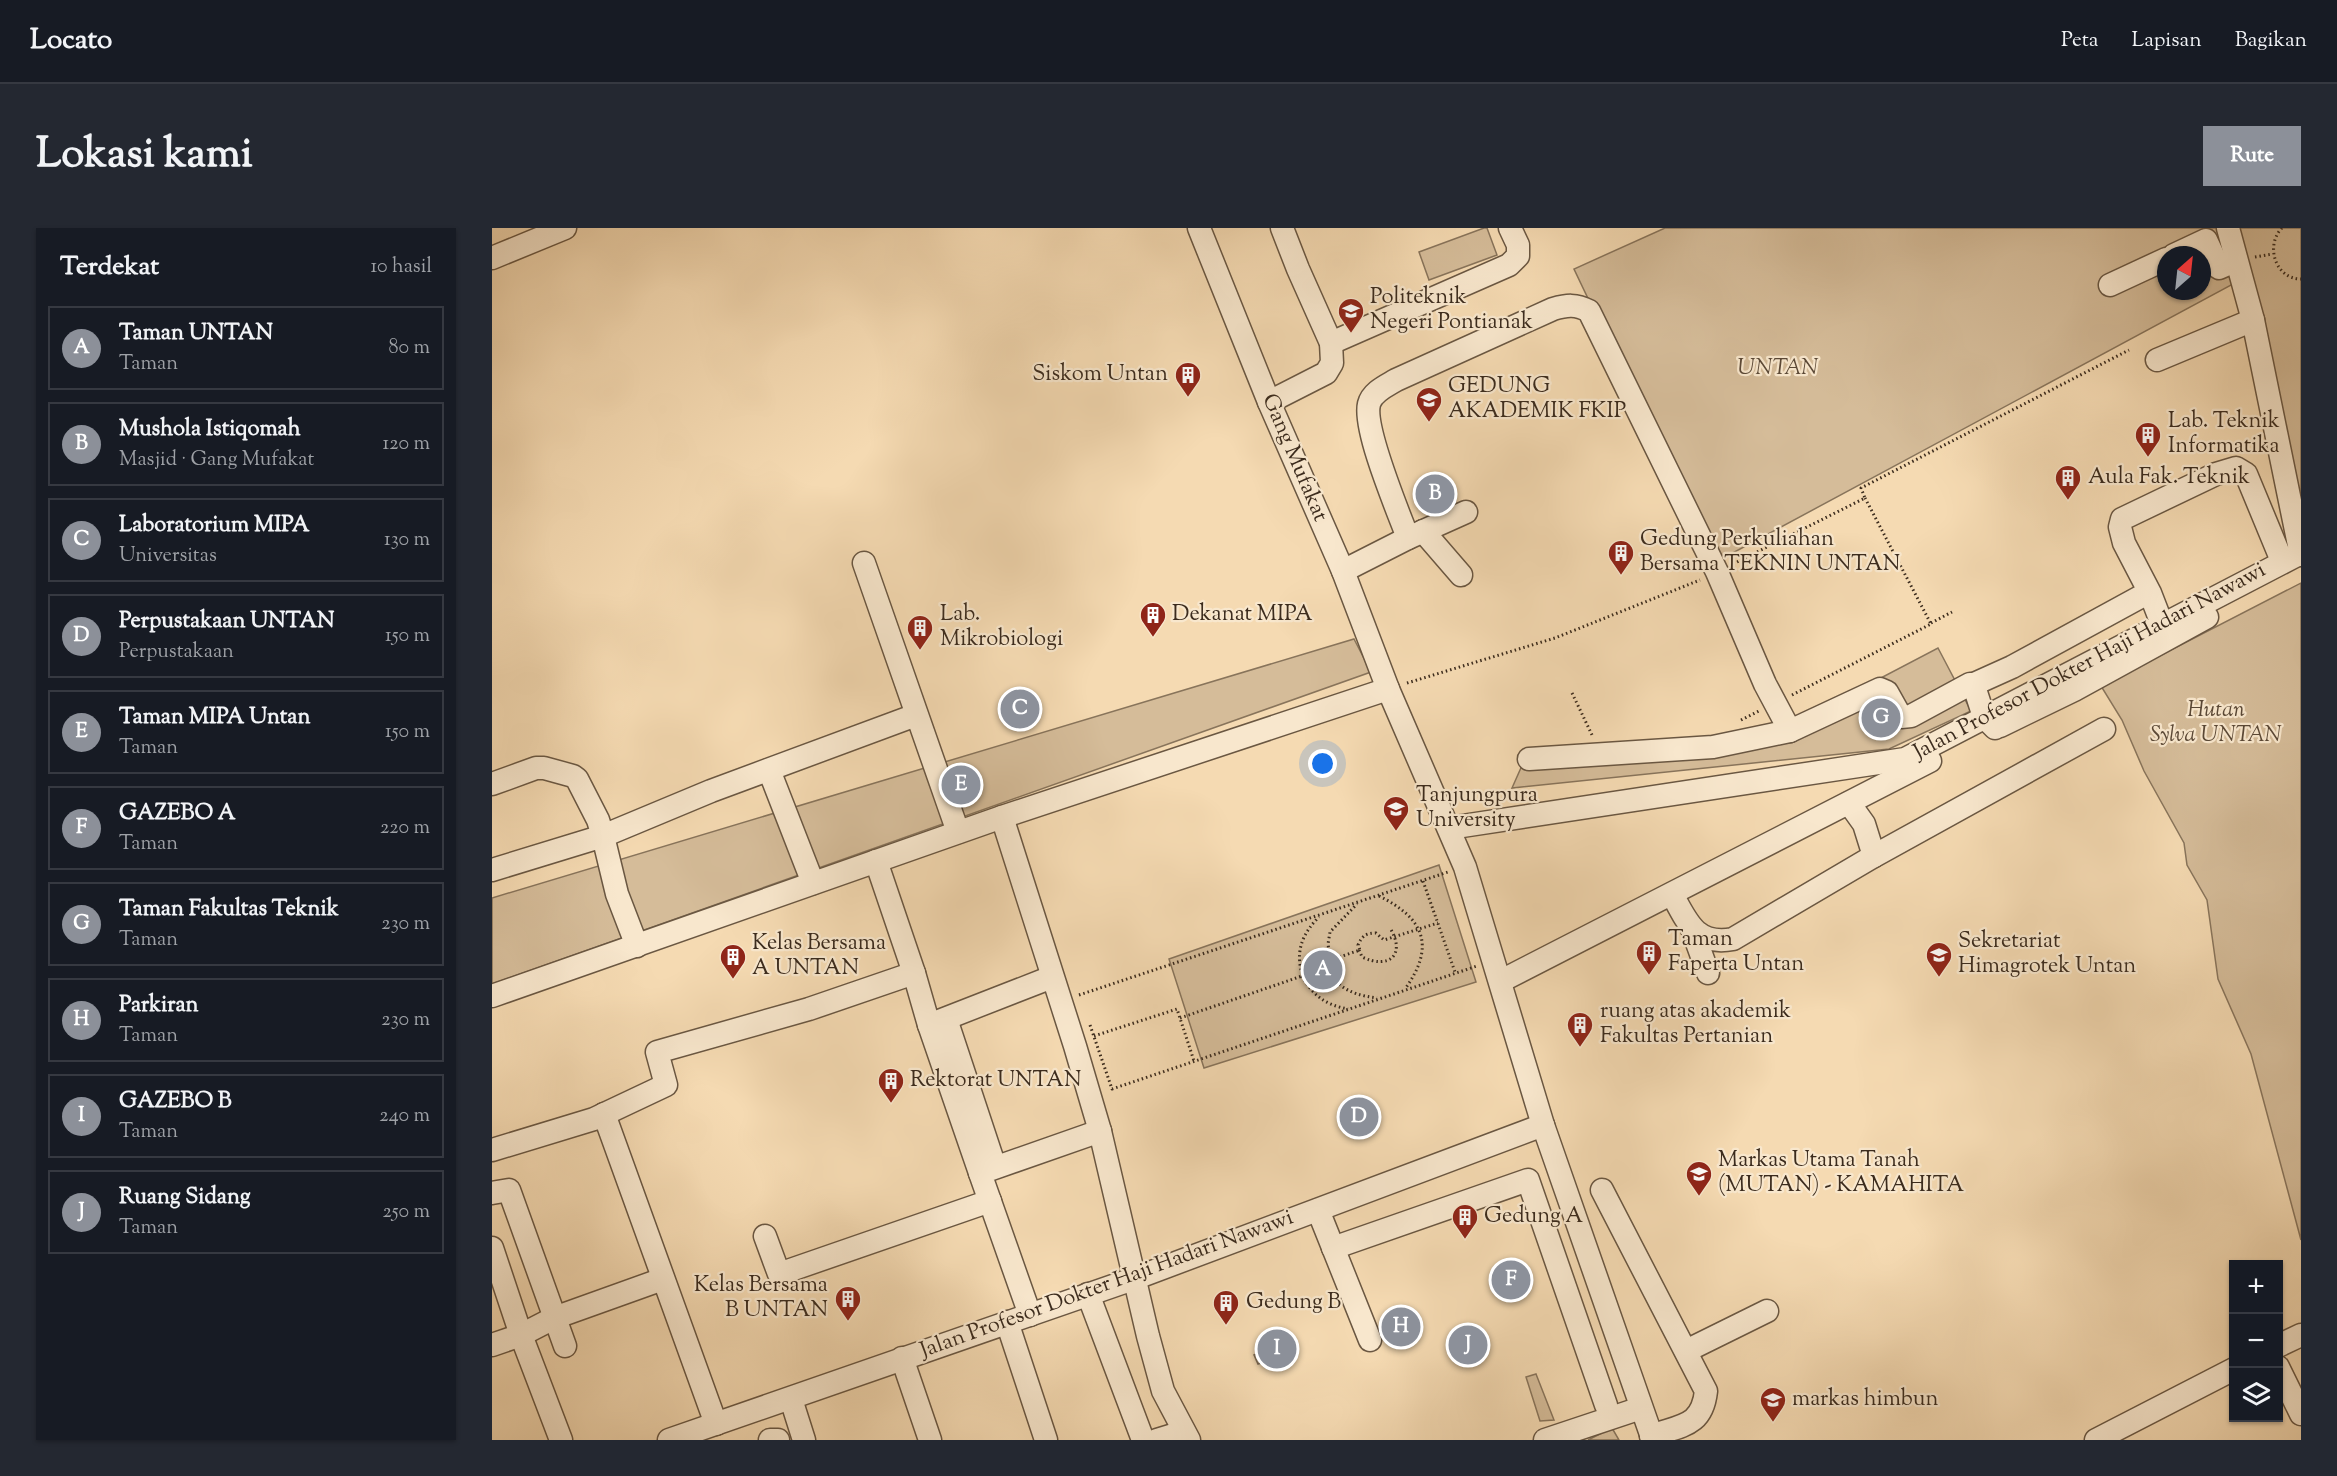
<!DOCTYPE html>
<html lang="id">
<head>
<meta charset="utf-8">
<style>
  body { margin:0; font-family:"Sorts Mill Goudy",serif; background:#242831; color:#f1f3f6 }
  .controls { position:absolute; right:18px; bottom:18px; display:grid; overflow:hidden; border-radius:0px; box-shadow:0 2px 4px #0004 }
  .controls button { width:54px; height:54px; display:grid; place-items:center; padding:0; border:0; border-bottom:2px solid #363941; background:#171b24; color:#f1f3f6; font:30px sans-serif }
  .compass { position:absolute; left:1665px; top:18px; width:54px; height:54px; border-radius:50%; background:#171b24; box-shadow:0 2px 4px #0004; rotate:27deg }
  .you { position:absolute; left:831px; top:536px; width:21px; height:21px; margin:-15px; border:4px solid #fff; border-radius:50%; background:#1a73e8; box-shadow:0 0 0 9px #1a73e833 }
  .badge { display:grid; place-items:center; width:39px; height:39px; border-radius:50%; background:#8c9099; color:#fff; font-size:20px; font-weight:700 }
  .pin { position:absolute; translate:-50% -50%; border:3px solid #fff; box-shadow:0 2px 6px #0006 }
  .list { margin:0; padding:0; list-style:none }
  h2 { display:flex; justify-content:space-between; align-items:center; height:78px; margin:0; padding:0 24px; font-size:26px }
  h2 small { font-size:20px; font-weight:400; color:#9ea1a6 }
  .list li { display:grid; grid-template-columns:39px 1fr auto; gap:18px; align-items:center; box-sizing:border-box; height:84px; margin:0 12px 12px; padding:0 12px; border:2px solid #363941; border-radius:0px }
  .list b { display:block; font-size:22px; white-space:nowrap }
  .list p { margin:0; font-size:20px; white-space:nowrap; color:#9ea1a6 }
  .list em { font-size:20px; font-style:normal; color:#9ea1a6 }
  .icon { flex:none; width:33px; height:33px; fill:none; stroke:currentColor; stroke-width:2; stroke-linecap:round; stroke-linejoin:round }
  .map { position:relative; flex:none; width:1809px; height:1212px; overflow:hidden; border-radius:0px }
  header { display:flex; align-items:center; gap:36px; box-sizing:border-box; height:84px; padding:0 30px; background:#171b24; border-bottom:2px solid #363941 }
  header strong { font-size:28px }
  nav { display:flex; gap:33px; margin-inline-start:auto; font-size:21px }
  .intro { display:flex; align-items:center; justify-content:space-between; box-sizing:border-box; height:144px; padding:0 36px }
  h1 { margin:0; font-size:42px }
  .button { padding:15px 27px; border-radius:0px; background:#8c9099; color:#fff; font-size:21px; font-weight:700 }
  main { display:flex; gap:36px; padding:0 36px }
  aside { flex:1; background:#171b24; border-radius:0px; box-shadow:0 2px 4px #0004 }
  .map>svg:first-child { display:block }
</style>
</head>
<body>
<header>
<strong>Locato</strong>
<nav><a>Peta</a><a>Lapisan</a><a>Bagikan</a></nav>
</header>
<div class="intro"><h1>Lokasi kami</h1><a class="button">Rute</a></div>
<main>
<aside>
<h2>Terdekat<small>10 hasil</small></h2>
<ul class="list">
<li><span class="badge">A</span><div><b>Taman UNTAN</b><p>Taman</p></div><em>80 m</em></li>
<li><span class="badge">B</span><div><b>Mushola Istiqomah</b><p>Masjid · Gang Mufakat</p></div><em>120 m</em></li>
<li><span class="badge">C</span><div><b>Laboratorium MIPA</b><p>Universitas</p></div><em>130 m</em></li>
<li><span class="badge">D</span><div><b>Perpustakaan UNTAN</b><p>Perpustakaan</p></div><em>150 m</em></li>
<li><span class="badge">E</span><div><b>Taman MIPA Untan</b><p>Taman</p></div><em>150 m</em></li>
<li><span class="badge">F</span><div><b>GAZEBO A</b><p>Taman</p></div><em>220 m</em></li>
<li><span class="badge">G</span><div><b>Taman Fakultas Teknik</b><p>Taman</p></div><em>230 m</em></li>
<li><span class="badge">H</span><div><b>Parkiran</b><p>Taman</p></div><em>230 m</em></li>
<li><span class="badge">I</span><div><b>GAZEBO B</b><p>Taman</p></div><em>240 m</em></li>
<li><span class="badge">J</span><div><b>Ruang Sidang</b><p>Taman</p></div><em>250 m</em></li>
</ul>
</aside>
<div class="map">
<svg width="1809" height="1212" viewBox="0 0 1809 1212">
  <rect width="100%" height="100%" fill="#f5dab2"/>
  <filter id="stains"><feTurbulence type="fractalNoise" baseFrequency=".00333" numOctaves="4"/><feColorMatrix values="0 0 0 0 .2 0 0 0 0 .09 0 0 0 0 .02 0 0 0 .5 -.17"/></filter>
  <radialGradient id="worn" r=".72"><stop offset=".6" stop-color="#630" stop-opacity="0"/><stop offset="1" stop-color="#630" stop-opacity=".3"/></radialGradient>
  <!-- green -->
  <g fill="#d5bc99" stroke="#88745b" stroke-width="1.5" fill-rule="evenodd">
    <polygon points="992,0 995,0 1005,27 937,52 927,24"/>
    <path d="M1173,0h553l17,55 -521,280 -140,-294zM1674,27h36v36h-36z"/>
    <polygon points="1739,0 1809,0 1809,287"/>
    <polygon points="1809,355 1809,1012 1759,826 1726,751 1715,672 1695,637 1692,615 1652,543 1630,492 1609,458"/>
    <polygon points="862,411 879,444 0,756 0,670"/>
    <polygon points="1446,420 1479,483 1397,521 1020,560 1036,524 1177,530 1301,496"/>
    <polygon points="947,637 984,754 712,840 677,731"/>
    <polygon points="1026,1035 1034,1060 1009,1064 1004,1044"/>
    <polygon points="791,1116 796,1127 766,1136 762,1127"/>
    <polygon points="1044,1146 1062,1192 1048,1193 1034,1149"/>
    <polygon points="1120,1200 1127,1212 1096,1212"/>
  </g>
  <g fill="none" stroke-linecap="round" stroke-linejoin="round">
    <!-- minor casing -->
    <g stroke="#6a5742" stroke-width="25">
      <g id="minor">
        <polyline points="707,0 777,174 851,343 896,461 973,639 1051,897 1161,1212"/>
        <polyline points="1736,0 1761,92 1809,327"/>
        <polyline points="1682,27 1714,12 1727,40 1743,33"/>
        <polyline points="0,30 73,0"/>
        <polyline points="1618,57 1674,31"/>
        <polyline points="839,115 1017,37 1026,28 1026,17 1018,0"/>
        <polyline points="1665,132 1761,92"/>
        <polyline points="777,174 834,145 840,135 839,115 806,41 790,0"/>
        <polyline points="931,303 969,347"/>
        <path d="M916,310c-10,-27 -45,-109 -39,-134 3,-12 17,-18 27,-24l157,-71c14,-4 23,-5 36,2l128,261 48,112 25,47 90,-42 7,3 14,25 10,-1 59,-32 5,5 9,28 11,11"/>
        <polyline points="372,335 466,604"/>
        <polyline points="851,343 916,310 974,284"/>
        <polyline points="1681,406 1670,396 1658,365 1632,315 1628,299 1630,291 1724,246 1744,240 1754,246 1790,333"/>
        <polyline points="1480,457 1520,439 1650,368"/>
        <polyline points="1508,498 1582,462 1715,389"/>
        <polyline points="1037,531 1221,519 1298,503"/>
        <polyline points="277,542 321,655"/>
        <polyline points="0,556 44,540 52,540 81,548 85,551 106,592 111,608 0,642"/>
        <polyline points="510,589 583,818 608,903 656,1108 671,1163 697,1212"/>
        <polyline points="957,600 1413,531 1809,325"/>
        <polyline points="1382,628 1612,501"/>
        <polyline points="384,633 422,745 437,797 560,749"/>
        <path d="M1180,666c15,28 24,52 61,45l141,-83 -10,-32 -15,-21"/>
        <polyline points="1200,701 1216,745"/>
        <polyline points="145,718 125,666 111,608 219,563 424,487"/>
        <polyline points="1009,753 1438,533"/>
        <polyline points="0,768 510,589 896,461"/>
        <polyline points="454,791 503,939"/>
        <polyline points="437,797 488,945"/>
        <polyline points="112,886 224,1196"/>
        <polyline points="0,922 102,891 174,857 165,824 317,781 422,745"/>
        <path d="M1110,962l104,201c-4,36 -25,34 -55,45"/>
        <polyline points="0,965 17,962 73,1118"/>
        <polyline points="826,982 878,1112"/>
        <polyline points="273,1008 287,1046 498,973"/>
        <polyline points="0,1020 29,1107 69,1212"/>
        <polyline points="841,1020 1036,952 1114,1177"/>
        <polyline points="596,1066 651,1212"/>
        <polyline points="538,1087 488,945 608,903"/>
        <polyline points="515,1094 554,1212"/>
        <polyline points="0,1117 29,1107 62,1090 171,1051"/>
        <polyline points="1786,1118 1809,1107"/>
        <polyline points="1194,1123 1275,1083"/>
        <polyline points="410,1130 438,1212"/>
        <polyline points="1786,1139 1809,1186"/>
        <polyline points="299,1171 312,1212"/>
        <polyline points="177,1212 644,1050 1051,897"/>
        <polyline points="278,1212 286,1212"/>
        <polyline points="665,1212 691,1204"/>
        <polyline points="1053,1212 1149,1180"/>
        <polyline points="1604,1212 1742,1141"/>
      </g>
    </g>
    <!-- path -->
    <g stroke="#3b2b1d" stroke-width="3" stroke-dasharray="1.5 3" stroke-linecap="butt">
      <path d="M1790,0c-17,17 -7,51 19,51"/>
      <polyline points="1763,29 1780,26"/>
      <polyline points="1241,336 1373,270 1369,260 1637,122"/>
      <polyline points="1439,395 1460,384"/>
      <polyline points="915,455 1063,410 1208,352"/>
      <polyline points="1080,465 1101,509"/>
      <polyline points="1300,467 1439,396 1373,270"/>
      <polyline points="1249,492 1267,483"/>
      <polyline points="931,653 963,744"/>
      <path d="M887,668c45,22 57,50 26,93"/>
      <path d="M867,722l3,7c28,13 44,-3 28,-29"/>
      <path d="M830,725c10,32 24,41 55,45"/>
      <polyline points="839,737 836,716 838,704 865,676"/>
      <path d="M809,742l59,-20 -2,-5c4,-9 8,-12 18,-12l8,7 54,-17"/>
      <path d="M809,742c-5,-22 3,-38 18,-53"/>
      <path d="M810,748c11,20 24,29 46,33"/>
      <polyline points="587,767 956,644"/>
      <polyline points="688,790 810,748"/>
      <polyline points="598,797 620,861 985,738"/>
      <polyline points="602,808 685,781 702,833"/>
    </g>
    <!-- minor -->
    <use href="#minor" stroke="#f8e7cd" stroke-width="22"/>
  </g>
  <!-- icons -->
  <defs>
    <g id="university-pin" transform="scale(1.35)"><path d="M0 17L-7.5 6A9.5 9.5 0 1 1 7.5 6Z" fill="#8f2418" stroke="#f8e7cd"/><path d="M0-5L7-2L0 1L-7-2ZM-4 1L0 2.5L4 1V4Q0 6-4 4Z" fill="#fff"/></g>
    <g id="building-pin" transform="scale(1.35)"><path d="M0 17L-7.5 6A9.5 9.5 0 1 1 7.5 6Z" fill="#8f2418" stroke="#f8e7cd"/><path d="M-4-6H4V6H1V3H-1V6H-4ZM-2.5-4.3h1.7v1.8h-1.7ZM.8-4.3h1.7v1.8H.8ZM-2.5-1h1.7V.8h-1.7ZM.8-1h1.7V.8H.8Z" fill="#fff"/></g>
  </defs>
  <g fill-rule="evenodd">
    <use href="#university-pin" x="859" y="83"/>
    <use href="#building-pin" x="696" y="147"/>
    <use href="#university-pin" x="937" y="172"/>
    <use href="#building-pin" x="1656" y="207"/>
    <use href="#building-pin" x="1576" y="250"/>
    <use href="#building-pin" x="1129" y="325"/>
    <use href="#building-pin" x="661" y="387"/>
    <use href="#building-pin" x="428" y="400"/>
    <use href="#university-pin" x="904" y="581"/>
    <use href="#building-pin" x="1157" y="725"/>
    <use href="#university-pin" x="1447" y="727"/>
    <use href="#building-pin" x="241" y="729"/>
    <use href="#building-pin" x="1088" y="797"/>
    <use href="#building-pin" x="399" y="853"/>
    <use href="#university-pin" x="1207" y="946"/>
    <use href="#building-pin" x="973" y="989"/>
    <use href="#building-pin" x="356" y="1071"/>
    <use href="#building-pin" x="734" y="1075"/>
    <use href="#university-pin" x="1281" y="1172"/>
  </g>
  <g text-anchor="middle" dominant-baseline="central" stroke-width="4.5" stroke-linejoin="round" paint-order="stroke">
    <!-- poi labels -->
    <g font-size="22" fill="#3b2b1d" stroke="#f8e7cd" text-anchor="start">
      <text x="878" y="70">Politeknik<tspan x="878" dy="25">Negeri Pontianak</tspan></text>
      <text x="676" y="147" text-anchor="end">Siskom Untan</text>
      <text x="956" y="159">GEDUNG<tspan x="956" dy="25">AKADEMIK FKIP</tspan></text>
      <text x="1676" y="194">Lab. Teknik<tspan x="1676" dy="25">Informatika</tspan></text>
      <text x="1596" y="250">Aula Fak. Teknik</text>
      <text x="1148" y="312">Gedung Perkuliahan<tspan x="1148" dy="25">Bersama TEKNIN UNTAN</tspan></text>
      <text x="448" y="387">Lab.<tspan x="448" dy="25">Mikrobiologi</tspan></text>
      <text x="680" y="387">Dekanat MIPA</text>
      <text x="924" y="568">Tanjungpura<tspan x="924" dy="25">University</tspan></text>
      <text x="1176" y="712">Taman<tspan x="1176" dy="25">Faperta Untan</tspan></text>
      <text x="1466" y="714">Sekretariat<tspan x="1466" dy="25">Himagrotek Untan</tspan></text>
      <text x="260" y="716">Kelas Bersama<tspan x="260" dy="25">A UNTAN</tspan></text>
      <text x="1108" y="784">ruang atas akademik<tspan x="1108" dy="25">Fakultas Pertanian</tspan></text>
      <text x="418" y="853">Rektorat UNTAN</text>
      <text x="1226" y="933">Markas Utama Tanah<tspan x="1226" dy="25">(MUTAN) - KAMAHITA</tspan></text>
      <text x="992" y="989">Gedung A</text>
      <text x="336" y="1058" text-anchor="end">Kelas Bersama<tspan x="336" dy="25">B UNTAN</tspan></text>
      <text x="754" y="1075">Gedung B</text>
      <text x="1300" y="1172">markas himbun</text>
    </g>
    <!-- park labels -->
    <g font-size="22" font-style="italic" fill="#5a4836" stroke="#f8e7cd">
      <text x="1286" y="141">UNTAN</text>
      <text x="1724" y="483">Hutan<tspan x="1724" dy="25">Sylva UNTAN</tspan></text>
    </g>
    <!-- street labels -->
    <g font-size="22" fill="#3b2b1d" stroke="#f8e7cd">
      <text transform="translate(802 230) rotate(67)">Gang Mufakat</text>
      <text transform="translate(1598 434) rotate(-28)">Jalan Profesor Dokter Haji Hadari Nawawi</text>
      <text transform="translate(615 1057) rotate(-20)">Jalan Profesor Dokter Haji Hadari Nawawi</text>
    </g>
  </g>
  <rect width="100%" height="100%" filter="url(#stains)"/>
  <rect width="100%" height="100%" fill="url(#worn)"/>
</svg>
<div class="controls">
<button>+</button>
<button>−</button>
<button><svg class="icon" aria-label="layers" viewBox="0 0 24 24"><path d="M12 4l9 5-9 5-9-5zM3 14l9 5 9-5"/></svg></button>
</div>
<svg class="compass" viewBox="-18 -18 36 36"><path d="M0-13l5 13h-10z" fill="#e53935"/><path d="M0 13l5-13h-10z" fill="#9ea1a6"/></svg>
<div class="you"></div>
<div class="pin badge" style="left:831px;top:742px">A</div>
<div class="pin badge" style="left:943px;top:266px">B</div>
<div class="pin badge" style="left:528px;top:481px">C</div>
<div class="pin badge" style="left:867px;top:889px">D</div>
<div class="pin badge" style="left:469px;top:557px">E</div>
<div class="pin badge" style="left:1019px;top:1052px">F</div>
<div class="pin badge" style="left:1389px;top:490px">G</div>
<div class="pin badge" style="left:909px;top:1099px">H</div>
<div class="pin badge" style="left:785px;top:1121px">I</div>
<div class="pin badge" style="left:976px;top:1117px">J</div>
</div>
</main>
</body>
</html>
